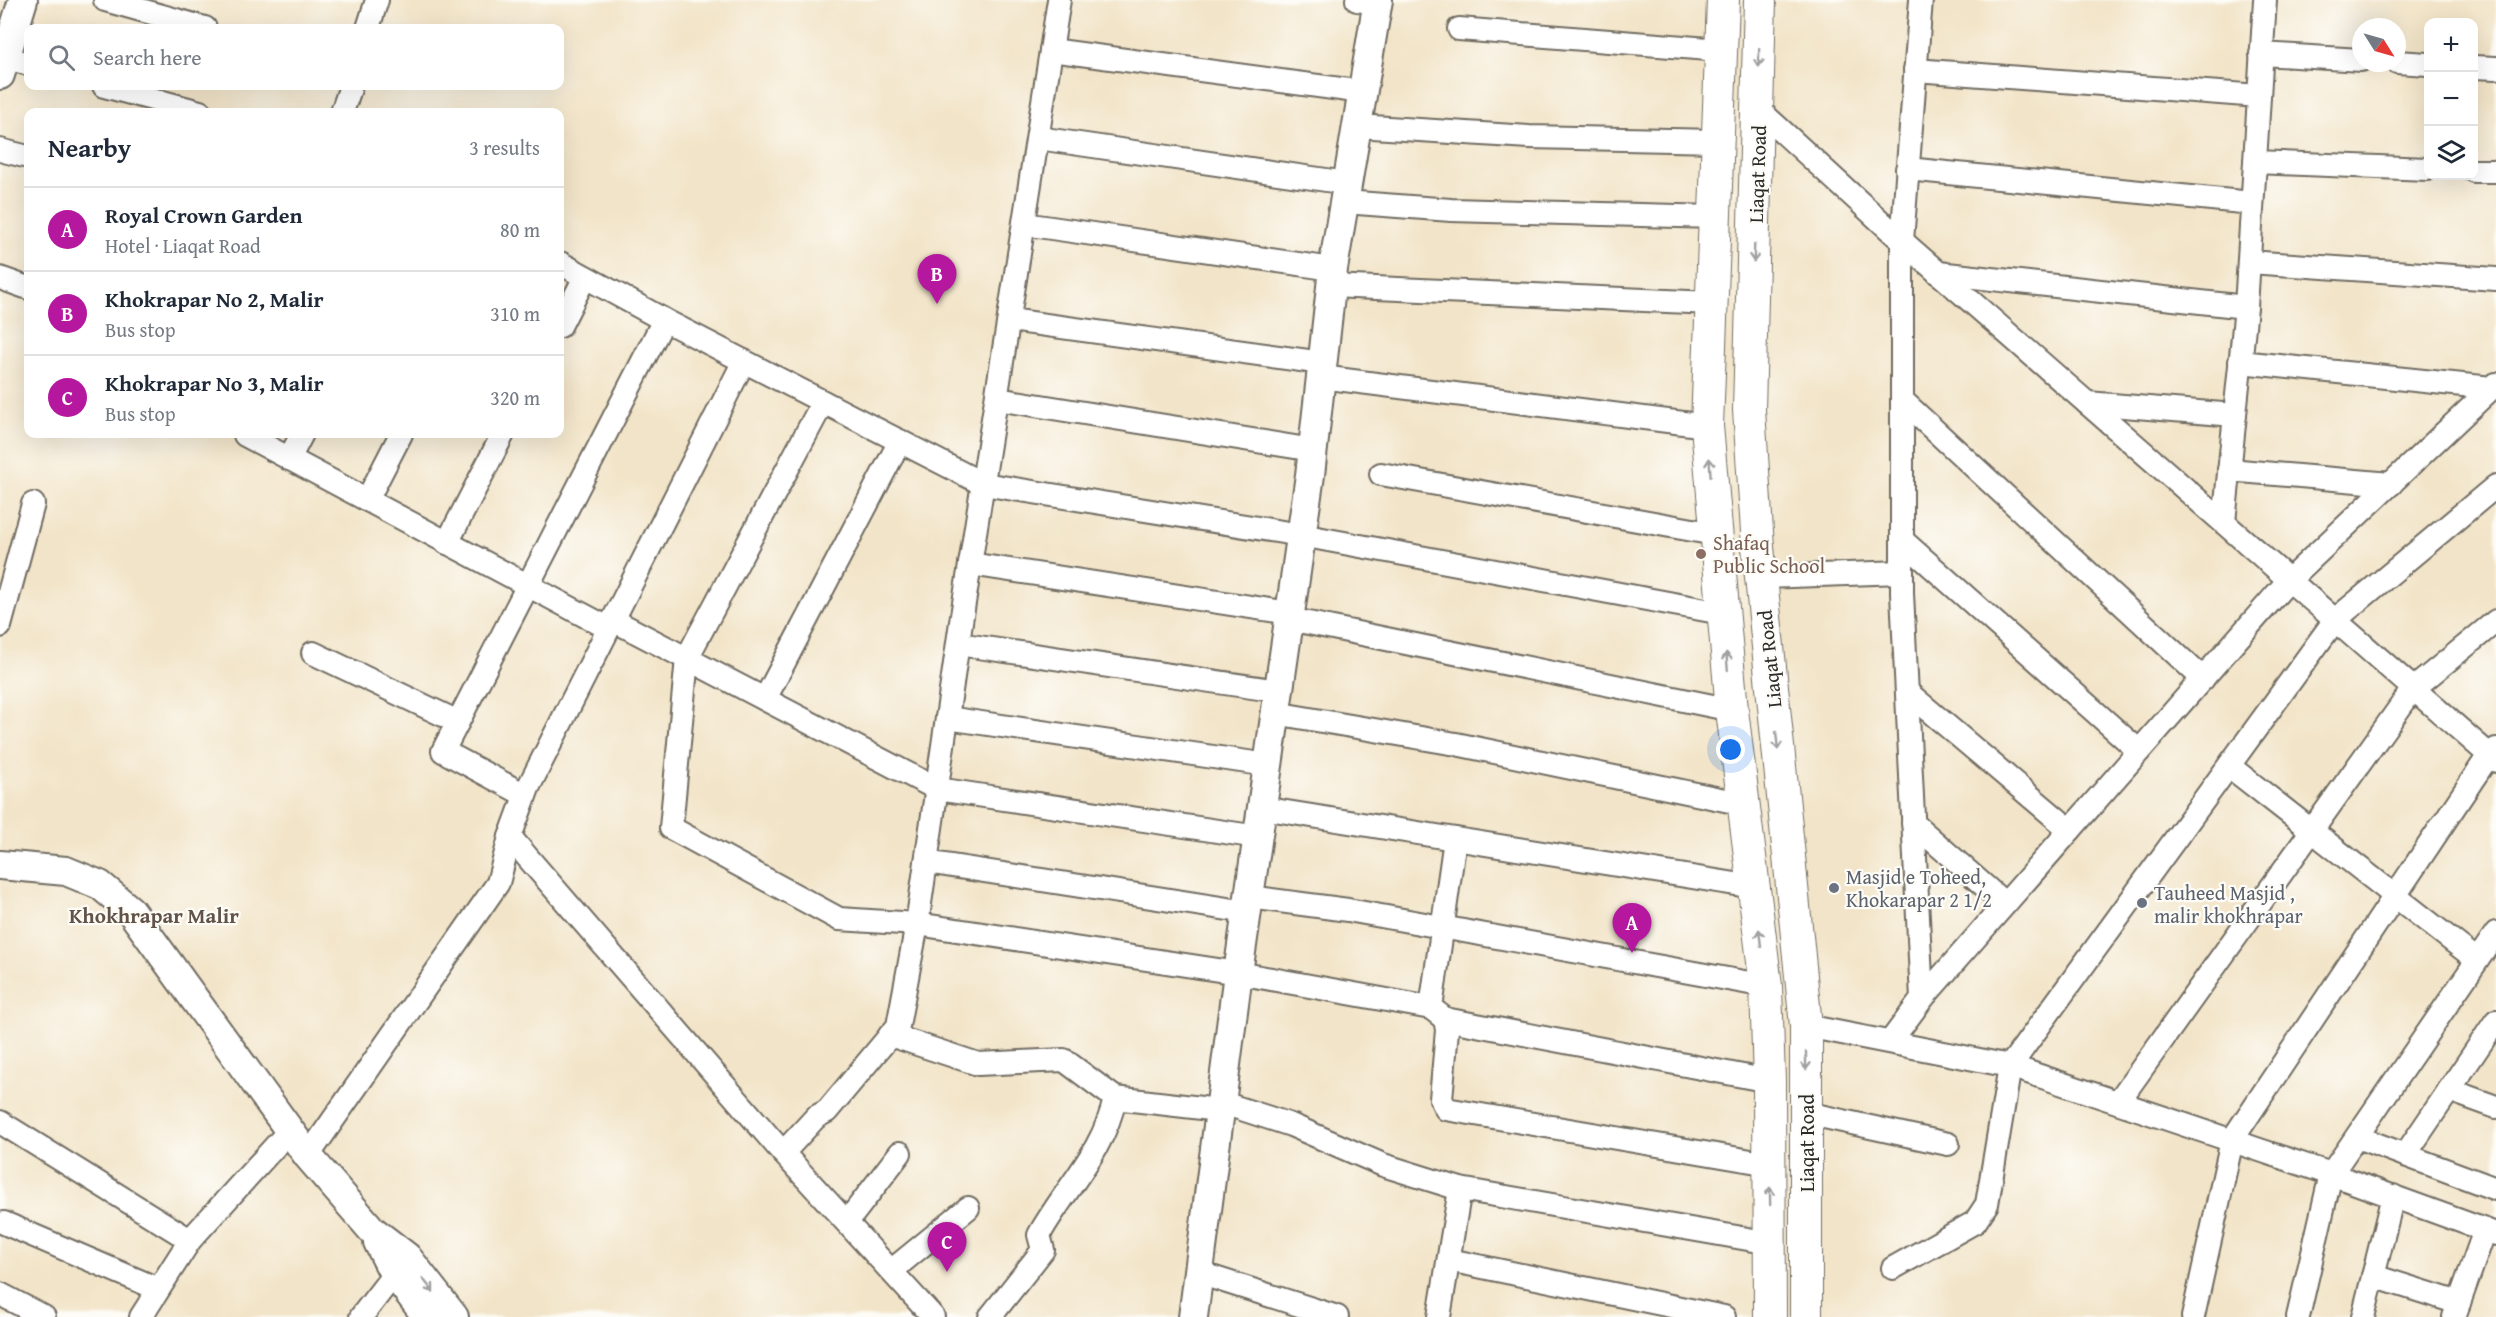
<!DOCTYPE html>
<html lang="en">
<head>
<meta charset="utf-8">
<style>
  body { margin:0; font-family:"Gentium Book Plus",serif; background:#f6f6f7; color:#1f2937 }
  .controls { position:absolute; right:18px; top:18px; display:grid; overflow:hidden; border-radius:12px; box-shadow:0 6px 24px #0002 }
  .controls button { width:54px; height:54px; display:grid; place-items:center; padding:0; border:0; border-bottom:2px solid #e0e1e3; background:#fff; color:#1f2937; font:30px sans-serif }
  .compass { position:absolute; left:2352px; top:18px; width:54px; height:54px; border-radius:50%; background:#fff; box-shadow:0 6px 24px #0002; rotate:127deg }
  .you { position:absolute; left:1731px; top:750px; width:21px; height:21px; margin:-15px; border:4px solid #fff; border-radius:50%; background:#1a73e8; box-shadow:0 0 0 9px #1a73e833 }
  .badge { display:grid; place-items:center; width:39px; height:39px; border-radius:50%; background:#b5179e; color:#fff; font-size:20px; font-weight:700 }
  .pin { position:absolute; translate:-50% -50px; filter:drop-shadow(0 2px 3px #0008) }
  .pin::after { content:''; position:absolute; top:32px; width:21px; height:18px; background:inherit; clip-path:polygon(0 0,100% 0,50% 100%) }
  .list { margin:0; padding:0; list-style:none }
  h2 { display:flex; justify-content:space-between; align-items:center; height:78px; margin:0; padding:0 24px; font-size:26px }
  h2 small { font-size:20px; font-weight:400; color:#747a83 }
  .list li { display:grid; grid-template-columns:39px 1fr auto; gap:18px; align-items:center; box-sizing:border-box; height:84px; padding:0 24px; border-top:2px solid #e0e1e3 }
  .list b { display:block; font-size:22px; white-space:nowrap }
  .list p { margin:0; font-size:20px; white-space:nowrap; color:#747a83 }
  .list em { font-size:20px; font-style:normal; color:#747a83 }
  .icon { flex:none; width:33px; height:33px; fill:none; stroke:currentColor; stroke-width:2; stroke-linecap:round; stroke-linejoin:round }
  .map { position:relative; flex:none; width:2496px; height:1317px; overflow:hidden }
  .search { position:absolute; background:#fff; box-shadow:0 6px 24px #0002; left:24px; top:24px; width:540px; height:66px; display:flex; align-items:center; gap:15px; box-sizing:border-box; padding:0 21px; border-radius:12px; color:#747a83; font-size:22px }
  .panel { position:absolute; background:#fff; box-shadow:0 6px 24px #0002; left:24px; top:108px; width:540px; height:330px; border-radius:12px }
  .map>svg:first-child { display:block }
</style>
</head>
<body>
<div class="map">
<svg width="2496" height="1317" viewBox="0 0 2496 1317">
  <rect width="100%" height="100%" fill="#fdfcf7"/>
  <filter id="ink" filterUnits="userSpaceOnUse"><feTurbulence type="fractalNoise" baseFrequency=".0167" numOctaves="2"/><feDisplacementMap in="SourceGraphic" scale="12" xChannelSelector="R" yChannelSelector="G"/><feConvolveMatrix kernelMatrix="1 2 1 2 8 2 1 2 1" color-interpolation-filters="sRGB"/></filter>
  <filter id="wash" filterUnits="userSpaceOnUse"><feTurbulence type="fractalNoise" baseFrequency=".008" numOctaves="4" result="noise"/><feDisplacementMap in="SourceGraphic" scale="24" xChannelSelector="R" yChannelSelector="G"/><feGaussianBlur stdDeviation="1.35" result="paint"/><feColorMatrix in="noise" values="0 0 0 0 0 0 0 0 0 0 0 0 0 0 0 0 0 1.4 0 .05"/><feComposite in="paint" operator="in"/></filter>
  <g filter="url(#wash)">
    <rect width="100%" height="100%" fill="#f2e4c8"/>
  </g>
  <g filter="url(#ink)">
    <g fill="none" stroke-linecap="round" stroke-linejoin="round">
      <!-- minor casing -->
      <g stroke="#716c62" stroke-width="26">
        <g id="minor">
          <polyline points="105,0 205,28"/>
          <polyline points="1357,0 1378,3"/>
          <polyline points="368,28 377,0"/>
          <polyline points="1459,29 1721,50"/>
          <polyline points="1051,50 1363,92"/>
          <polyline points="2261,54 2361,60"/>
          <polyline points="5,57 28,64"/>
          <polyline points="2397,62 2428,64"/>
          <polyline points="2474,67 2496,68"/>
          <polyline points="1915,70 2259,96"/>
          <polyline points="104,86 200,112"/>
          <polyline points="1759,110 1902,241 2496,761"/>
          <polyline points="342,112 351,86"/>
          <polyline points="1357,126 1529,137 1718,141"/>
          <polyline points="1038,138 1347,183"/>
          <polyline points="0,150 28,157"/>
          <polyline points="2255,162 2428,169"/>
          <polyline points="1907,169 2252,203"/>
          <polyline points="2474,171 2496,171"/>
          <polyline points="1344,202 1451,210 1716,217"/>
          <polyline points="1024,224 1333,269"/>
          <polyline points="2249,262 2496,279"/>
          <polyline points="560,263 664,320 983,484 1301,535 1722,613"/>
          <polyline points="1938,273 2246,307"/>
          <polyline points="0,278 28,288"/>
          <polyline points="1331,286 1711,303"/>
          <polyline points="1009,320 1323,363"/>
          <polyline points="560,326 585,277"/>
          <polyline points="2240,362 2492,388"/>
          <polyline points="1321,377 1707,426"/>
          <polyline points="997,399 1313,450"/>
          <polyline points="1903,401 2203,679"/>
          <polyline points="823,402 687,658 671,828 839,919 917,924 1238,973 1431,1008 1445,1019 1447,1030 1441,1099 1446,1109 1769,1164"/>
          <polyline points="2087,403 2235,415"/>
          <polyline points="245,435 608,628"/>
          <polyline points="289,459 302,434"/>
          <polyline points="2229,470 2391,484"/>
          <polyline points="1381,474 1715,534"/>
          <polyline points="367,500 401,434"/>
          <polyline points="2224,522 2246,307 2265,0"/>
          <polyline points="1902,540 2139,751"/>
          <polyline points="447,543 503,434"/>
          <polyline points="970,564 1290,613"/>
          <polyline points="1761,577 1902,572"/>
          <polyline points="1289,619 1732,710"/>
          <polyline points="613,620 937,789 1258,837"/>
          <polyline points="0,626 33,504"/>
          <polyline points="958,644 1279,691"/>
          <polyline points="313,653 458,722"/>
          <polyline points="1907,692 2070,830"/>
          <polyline points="765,699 900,441"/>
          <polyline points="1275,713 1456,744 1744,804"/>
          <polyline points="947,718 1268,765"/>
          <polyline points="2229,766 2477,960"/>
          <polyline points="525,795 443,751 664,320"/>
          <polyline points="1262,808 1754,887"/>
          <polyline points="1913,823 2005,904"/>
          <polyline points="510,837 783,1153 933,1317"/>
          <polyline points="926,862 1247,912"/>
          <polyline points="1249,897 1348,910 1766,986"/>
          <polyline points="1922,999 2289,580 2496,384"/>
          <polyline points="1431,1008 1455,839"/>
          <polyline points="1445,1019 1769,1081"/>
          <polyline points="1806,1026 2010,1066 2331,1174 2496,1234"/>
          <polyline points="890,1035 978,1064 1064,1060 1115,1098 1219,1110"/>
          <polyline points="1890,1042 1922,999 1902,593 1902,241 1921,0"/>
          <polyline points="2449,1090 2496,1107"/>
          <polyline points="1220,1102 1291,1125 1383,1165 1460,1189 1771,1243"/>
          <polyline points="2118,1102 2413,689 2496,621"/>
          <polyline points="1806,1113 1948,1144"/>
          <polyline points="0,1122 190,1240"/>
          <polyline points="2357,1137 2496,1189"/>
          <polyline points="783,1153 816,1117 827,1111 898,1026 917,924 961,622 1059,0"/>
          <polyline points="2405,1155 2496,1021"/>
          <polyline points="308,1156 498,883 510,837 528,788 744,361"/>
          <polyline points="847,1222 900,1153"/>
          <polyline points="4,1223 158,1289"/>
          <polyline points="1449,1260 1724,1317"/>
          <polyline points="1893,1268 1975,1222 1987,1204 2010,1066 2335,620 2496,486"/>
          <polyline points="891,1271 968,1208"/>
          <polyline points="1199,1273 1337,1317"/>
          <polyline points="2373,1276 2459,1303"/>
          <polyline points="0,1294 44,1317"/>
          <polyline points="141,1317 190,1240 289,1131"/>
          <polyline points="361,1317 404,1261"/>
          <path d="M990,1317l53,-67 -4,-15c26,-47 65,-83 76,-137"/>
          <polyline points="1439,1317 1460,1189"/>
          <polyline points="2193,1317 2232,1140 2489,755 2496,749"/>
          <polyline points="2298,1317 2331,1174 2496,933"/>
          <polyline points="2363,1317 2393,1196"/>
          <polyline points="2454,1317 2485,1230"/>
        </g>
      </g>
      <!-- tertiary casing -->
      <g stroke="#716c62" stroke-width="32">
        <g id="tertiary">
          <polyline points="0,75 23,0"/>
          <polyline points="0,865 66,871 100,885 130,910 308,1156 372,1230 407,1257 454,1317"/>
          <polyline points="378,1242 393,1272 427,1317"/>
          <polyline points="1193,1317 1238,973 1310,475 1333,269 1378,0"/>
        </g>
      </g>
      <!-- secondary casing -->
      <g stroke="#716c62" stroke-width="34">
        <g id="secondary">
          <polyline points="1723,0 1707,426 1732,710 1766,986 1769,1081 1770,1317"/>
          <polyline points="1760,0 1749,410 1758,547 1806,1026 1806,1317"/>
        </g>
      </g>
      <!-- minor -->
      <use href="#minor" stroke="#fff" stroke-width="22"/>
      <!-- tertiary -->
      <use href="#tertiary" stroke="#fff" stroke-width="28"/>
      <!-- secondary -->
      <use href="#secondary" stroke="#fff" stroke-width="32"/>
    </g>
    <!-- one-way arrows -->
    <defs><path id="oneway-shaft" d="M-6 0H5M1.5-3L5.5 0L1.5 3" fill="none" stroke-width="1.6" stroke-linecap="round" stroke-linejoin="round" transform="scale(1.5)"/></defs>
    <g stroke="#a0a0a0">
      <use href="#oneway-shaft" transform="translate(1759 58) rotate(91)"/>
      <use href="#oneway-shaft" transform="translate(1754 253) rotate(92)"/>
      <use href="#oneway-shaft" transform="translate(1710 467) rotate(-94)"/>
      <use href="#oneway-shaft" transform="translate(1727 661) rotate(-95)"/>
      <use href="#oneway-shaft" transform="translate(1777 741) rotate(84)"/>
      <use href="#oneway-shaft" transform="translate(1760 938) rotate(-97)"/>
      <use href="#oneway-shaft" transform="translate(1806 1061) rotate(90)"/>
      <use href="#oneway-shaft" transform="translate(1770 1196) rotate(-91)"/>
      <use href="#oneway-shaft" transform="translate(428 1285) rotate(52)"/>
    </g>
  </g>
  <!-- markers -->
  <circle fill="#8d6e63" stroke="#fdfcf7" stroke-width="2" cx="1701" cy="554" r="6"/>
  <g fill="#6b7280" stroke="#fdfcf7" stroke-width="2">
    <circle cx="1834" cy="888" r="6"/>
    <circle cx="2142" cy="903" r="6"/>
  </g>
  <g text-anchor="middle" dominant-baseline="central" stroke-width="4.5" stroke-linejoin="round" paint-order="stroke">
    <!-- street labels -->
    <g font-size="20" fill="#2b2b2b" stroke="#fdfcf7">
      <text transform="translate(1757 174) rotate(-88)">Liaqat Road</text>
      <text transform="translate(1769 659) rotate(-96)">Liaqat Road</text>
      <text transform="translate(1806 1143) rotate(-90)">Liaqat Road</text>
    </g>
    <!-- education labels -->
    <g font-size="20" fill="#785e54" stroke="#fdfcf7" text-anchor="start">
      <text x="1713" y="542">Shafaq<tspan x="1713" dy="23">Public School</tspan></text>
    </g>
    <!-- worship labels -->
    <g font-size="20" fill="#5b616d" stroke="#fdfcf7" text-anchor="start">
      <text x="1846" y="876">Masjid e Toheed,<tspan x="1846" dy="23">Khokarapar 2 1/2</tspan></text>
      <text x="2154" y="892">Tauheed Masjid ,<tspan x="2154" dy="23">malir khokhrapar</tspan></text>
    </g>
    <!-- neighbourhood labels -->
    <g font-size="21" font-weight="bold" fill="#625349" stroke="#fdfcf7">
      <text x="154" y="915">Khokhrapar Malir</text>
    </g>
  </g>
</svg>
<div class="controls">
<button>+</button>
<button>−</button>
<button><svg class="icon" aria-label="layers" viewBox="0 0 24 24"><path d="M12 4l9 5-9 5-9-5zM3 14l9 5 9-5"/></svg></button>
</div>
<svg class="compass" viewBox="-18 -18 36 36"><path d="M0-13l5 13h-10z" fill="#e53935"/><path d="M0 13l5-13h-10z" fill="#747a83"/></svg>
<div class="you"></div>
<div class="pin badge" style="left:1632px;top:953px">A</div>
<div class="pin badge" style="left:937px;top:304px">B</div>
<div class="pin badge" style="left:947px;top:1272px">C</div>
<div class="search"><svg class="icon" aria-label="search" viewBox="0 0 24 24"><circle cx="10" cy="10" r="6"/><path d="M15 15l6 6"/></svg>Search here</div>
<section class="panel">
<h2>Nearby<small>3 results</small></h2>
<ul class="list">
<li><span class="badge">A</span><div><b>Royal Crown Garden</b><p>Hotel · Liaqat Road</p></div><em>80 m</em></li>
<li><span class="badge">B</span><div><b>Khokrapar No 2, Malir</b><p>Bus stop</p></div><em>310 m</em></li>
<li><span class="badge">C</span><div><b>Khokrapar No 3, Malir</b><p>Bus stop</p></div><em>320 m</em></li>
</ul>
</section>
</div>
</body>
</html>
